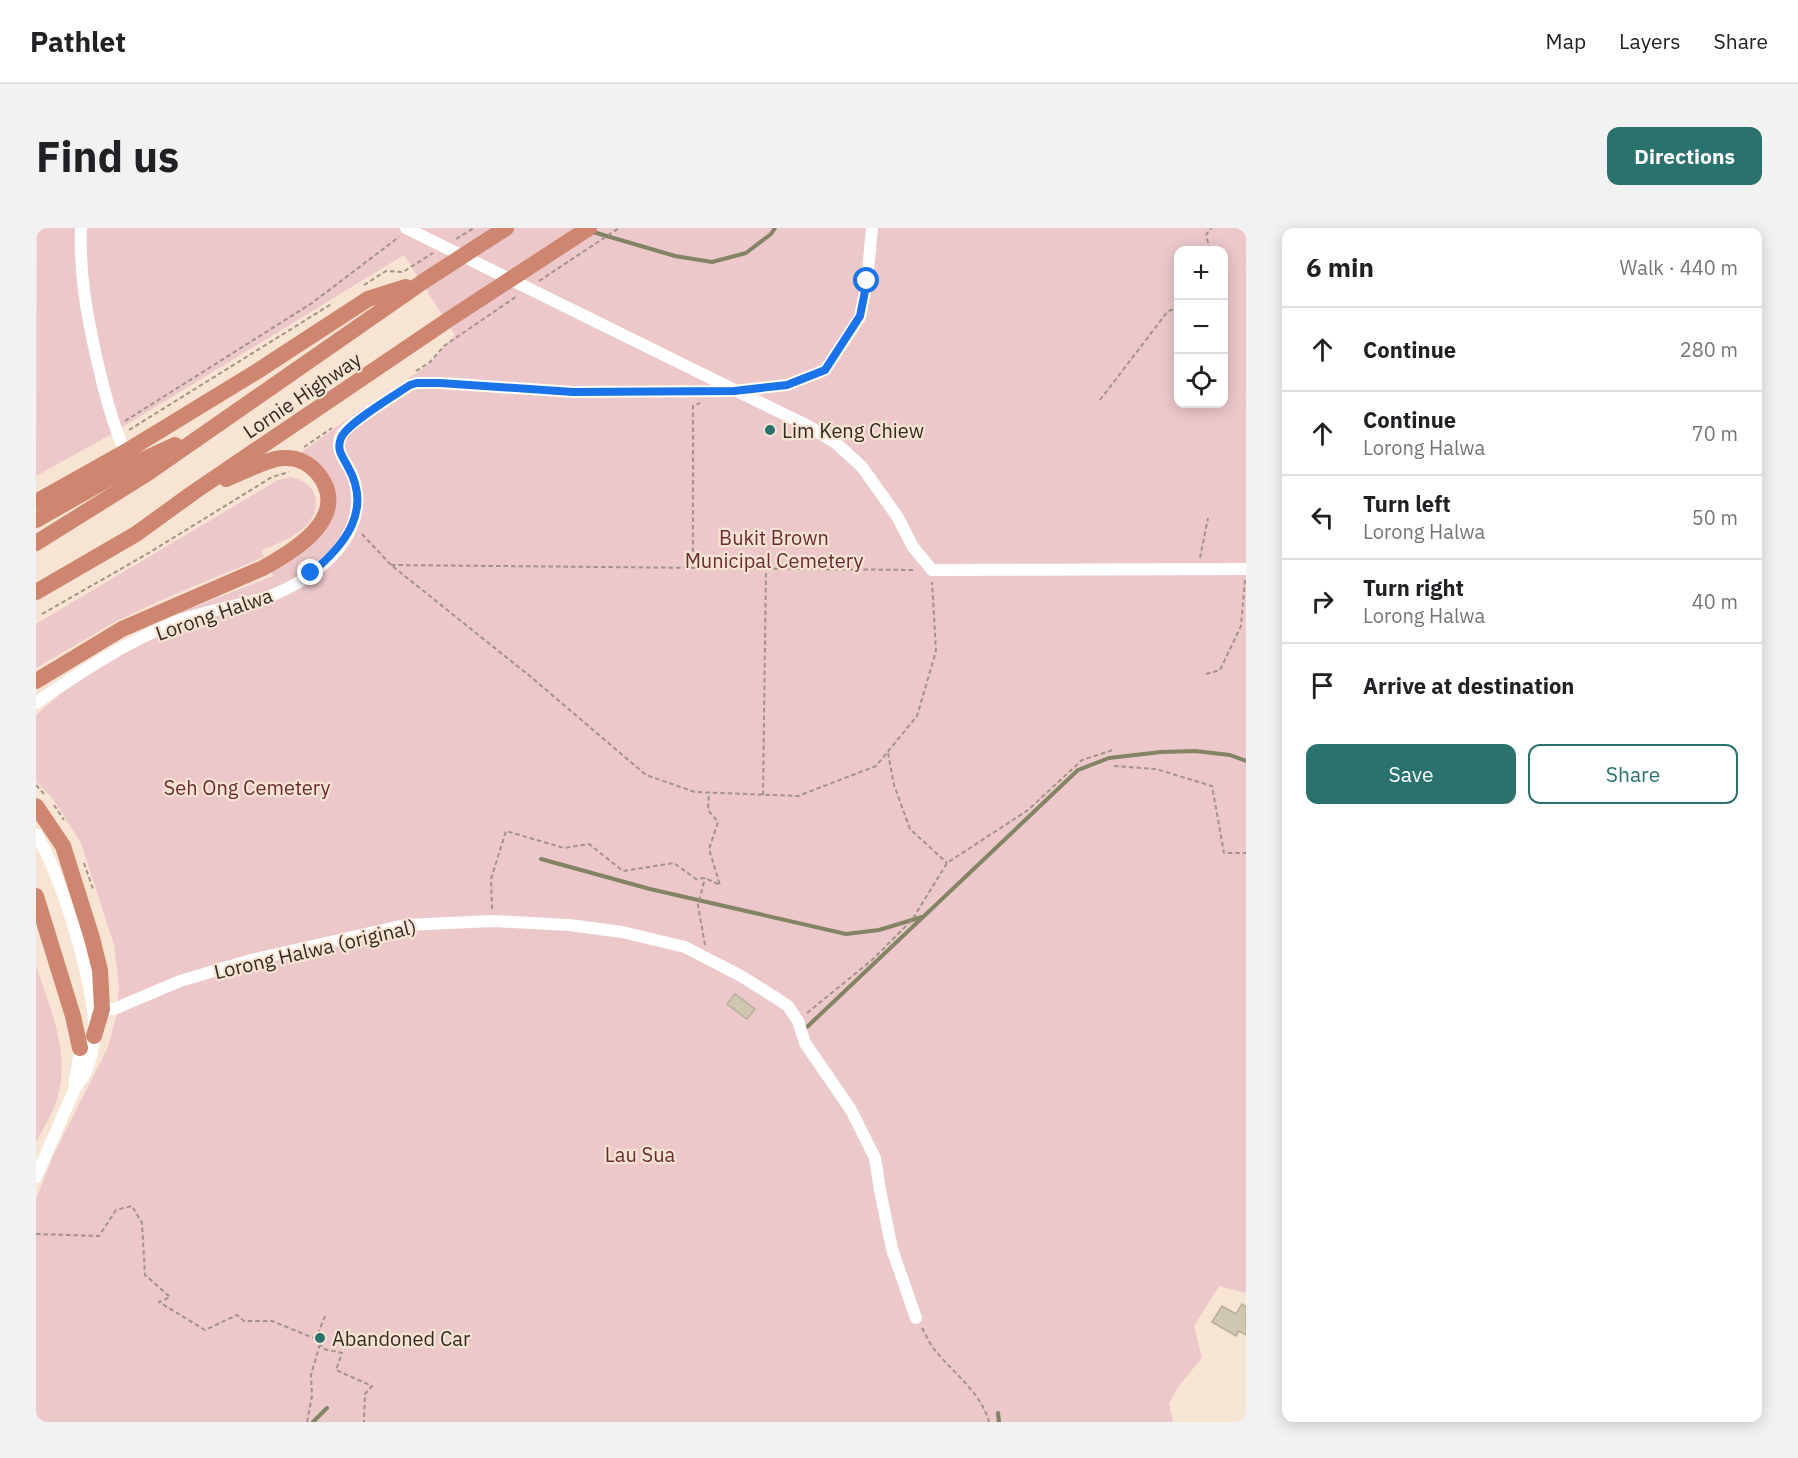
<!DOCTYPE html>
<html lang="en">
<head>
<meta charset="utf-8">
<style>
  body { margin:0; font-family:"IBM Plex Sans",sans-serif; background:#f2f2f2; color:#202124 }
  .controls { position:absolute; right:18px; top:18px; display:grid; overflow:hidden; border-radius:12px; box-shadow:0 3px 15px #0003 }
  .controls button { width:54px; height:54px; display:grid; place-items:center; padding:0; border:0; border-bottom:2px solid #e0e0e0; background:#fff; color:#202124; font:30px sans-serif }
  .stop { position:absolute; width:18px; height:18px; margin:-14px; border:4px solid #1a73e8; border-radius:50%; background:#fff }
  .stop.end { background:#1a73e8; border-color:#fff; box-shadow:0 2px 6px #0008 }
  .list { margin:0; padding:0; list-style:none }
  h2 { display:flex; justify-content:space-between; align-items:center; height:78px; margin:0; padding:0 24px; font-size:26px }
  h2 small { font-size:20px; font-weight:400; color:#757577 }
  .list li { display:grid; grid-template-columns:39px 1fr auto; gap:18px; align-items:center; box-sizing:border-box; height:84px; padding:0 24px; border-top:2px solid #e0e0e0 }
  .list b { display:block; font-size:22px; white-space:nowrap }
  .list p { margin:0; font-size:20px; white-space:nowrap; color:#757577 }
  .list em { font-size:20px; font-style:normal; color:#757577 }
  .actions { display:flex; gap:12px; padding:18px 24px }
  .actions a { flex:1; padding:14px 0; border:2px solid #29726d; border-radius:12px; text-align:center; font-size:21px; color:#29726d }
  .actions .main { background:#29726d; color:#fff }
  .icon { flex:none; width:33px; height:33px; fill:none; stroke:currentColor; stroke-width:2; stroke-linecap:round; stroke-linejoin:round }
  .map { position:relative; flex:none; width:1210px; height:1194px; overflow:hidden; border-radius:12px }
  header { display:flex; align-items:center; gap:36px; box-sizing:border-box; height:84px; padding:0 30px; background:#fff; border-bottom:2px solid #e0e0e0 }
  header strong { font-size:28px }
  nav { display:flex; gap:33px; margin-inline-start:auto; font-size:21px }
  .intro { display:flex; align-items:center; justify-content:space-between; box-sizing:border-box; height:144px; padding:0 36px }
  h1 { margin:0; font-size:42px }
  .button { padding:15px 27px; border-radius:12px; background:#29726d; color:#fff; font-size:21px; font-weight:700 }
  main { display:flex; gap:36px; padding:0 36px }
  aside { flex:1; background:#fff; border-radius:12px; box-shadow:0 3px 15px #0003 }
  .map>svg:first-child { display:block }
</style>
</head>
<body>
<header>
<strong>Pathlet</strong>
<nav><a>Map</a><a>Layers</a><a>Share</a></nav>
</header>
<div class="intro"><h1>Find us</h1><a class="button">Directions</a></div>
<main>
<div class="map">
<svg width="1210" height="1194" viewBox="0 0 1210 1194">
  <rect width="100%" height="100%" fill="#f8e4d3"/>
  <!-- green -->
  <g fill="#ecc8cb" fill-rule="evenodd">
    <path d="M1,0h1209v1065l-27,-7 -25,40 8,32 -25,30 -8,16 4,18h-1137v-223l17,-43 55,-109 9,-34 2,-27 -5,-41 -33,-102 -28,-44 -17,-17v-67l37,-32 37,-24 79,-37 73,-17 46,-25 37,-33 10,-15 6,-21 -2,-30 -15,-31 3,-27 4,-4c-33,23 -7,41 0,68 4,17 0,38 -10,53 -5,8 -15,16 -23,22 -45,36 -83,37 -135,53l-2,-3 92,-36 -2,-6c17,-10 37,-20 50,-36 26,-30 13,-66 -22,-80l65,-47 -1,5 67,-49 25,-28 -51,-80 -296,181 -72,40zM1142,22h46v154h-46z"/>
    <path d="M255,249c11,3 21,7 24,20 6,31 -31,44 -53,53l2,7 -105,44 -46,22 -77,45v-44l225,-134 17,-10z"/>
    <path d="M0,738c14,41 34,86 22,130 -4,16 -15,32 -22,46z"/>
  </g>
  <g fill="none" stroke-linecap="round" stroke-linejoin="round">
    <!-- stream -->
    <g stroke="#828463" stroke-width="4">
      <polyline points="557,4 639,28 676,34 710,25 735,6 739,0"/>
      <polyline points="505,631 614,661 810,706 843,702 886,689"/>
      <polyline points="771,799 1042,542 1073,530 1125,524 1159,523 1194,527 1210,533"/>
      <polyline points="962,1185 963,1194"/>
      <polyline points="277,1194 291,1180"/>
    </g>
  </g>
  <!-- building -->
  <g fill="#d0c7b1" stroke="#b7ae99" stroke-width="1.5">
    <polygon points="699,766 719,781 711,791 691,776"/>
    <polygon points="1206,1076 1210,1079 1210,1107 1203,1103 1200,1108 1176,1094 1186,1078 1200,1086"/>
  </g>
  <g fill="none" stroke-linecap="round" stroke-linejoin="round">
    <!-- path -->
    <g stroke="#a19387" stroke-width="2" stroke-dasharray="4.5 3" stroke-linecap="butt">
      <polyline points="420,11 438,0"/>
      <polyline points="1174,22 1170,7 1175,0"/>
      <polyline points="503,53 583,0"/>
      <polyline points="328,57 350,43 367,44 397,25"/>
      <polyline points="380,143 394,134 408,118 481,68"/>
      <polyline points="1064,172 1132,83 1142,80"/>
      <polyline points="89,193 276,75 363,9"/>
      <polyline points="93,202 297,75"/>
      <polyline points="268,219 296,200"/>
      <polyline points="326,306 355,337 495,449 610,547 659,564 762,568 840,538 881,488 900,423 896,354"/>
      <polyline points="1164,330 1172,290"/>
      <polyline points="355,337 880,342"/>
      <polyline points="657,339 657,178 664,175"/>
      <polyline points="6,386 111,326 236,249 253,244"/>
      <polyline points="1170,446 1184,442 1205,398 1209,352"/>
      <polyline points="852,525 858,557 874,601 911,635"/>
      <polyline points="1078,538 1120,541 1176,558 1188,625 1210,625"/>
      <polyline points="0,557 10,568"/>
      <polyline points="727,567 730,339"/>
      <polyline points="18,577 28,592"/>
      <polyline points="48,635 57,661"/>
      <polyline points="456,681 455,651 470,603 528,620 553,616 587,643 638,635 660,651 669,650 684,657 673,621 682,594 672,582 673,565"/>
      <polyline points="669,717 662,677 669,650"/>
      <polyline points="771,785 836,732 876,692 911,635 992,582 1046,532 1077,522"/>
      <polyline points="0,1006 63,1008 80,982 96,978 106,995 109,1047 134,1069 123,1074 169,1102 201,1087 208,1093 236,1093 280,1111"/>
      <polyline points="289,1088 280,1111 288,1121 306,1125 300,1142 336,1158 329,1166 328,1194"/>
      <path d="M886,1100c4,7 7,15 12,21 18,23 47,43 55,73"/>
      <polyline points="271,1194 276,1168 275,1147 284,1116"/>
    </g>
    <!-- minor -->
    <g stroke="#fff" stroke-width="12">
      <path d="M45,0c-2,45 6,88 16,132 7,31 15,63 28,92"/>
      <polyline points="370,0 772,198 800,215 826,239 861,288 877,319 896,342 1210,341"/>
      <path d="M0,475c43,-30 89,-60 137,-80 27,-11 56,-15 84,-23 27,-7 54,-23 74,-43 21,-20 32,-50 23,-78 -5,-16 -23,-29 -11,-46 9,-12 52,-38 67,-48l7,-2h23l133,9 161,-1 53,-6 38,-15 35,-53 7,-36 5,-53"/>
      <path d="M0,606c25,39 61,157 58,203 -1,18 -7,38 -19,51l-39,89"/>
      <polyline points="66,781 78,781 144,753 215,732 369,697 457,693 533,697 586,704 649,719 705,748 737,768 752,778 762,793 769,815 815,882 839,930 844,962 856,1021 880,1090"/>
      <polyline points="39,860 39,852 46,814"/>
    </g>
    <!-- highway -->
    <g stroke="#cf8670" stroke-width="16">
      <polyline points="0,274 89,224 220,144 332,71 370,59"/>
      <polyline points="0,292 104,233 139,217"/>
      <polyline points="0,315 112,245 388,53 470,0"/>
      <polyline points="0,364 100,306 158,264 415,90 553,0"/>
      <path d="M0,453l86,-52 141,-61c31,-17 88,-51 56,-93 -9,-12 -22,-18 -36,-17 -17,1 -41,15 -57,21"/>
      <polyline points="0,578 27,618 56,710 64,742 66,781 58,808"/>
      <polyline points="0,668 37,788 44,820"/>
    </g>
  </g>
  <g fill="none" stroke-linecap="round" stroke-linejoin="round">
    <!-- route -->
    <path stroke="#1a73e8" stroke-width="8" d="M275,345c33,-27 62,-62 37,-106 -5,-10 -12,-17 -7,-29 5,-14 54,-43 69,-53l7,-2h23l133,9 161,-1 53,-6 38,-15 35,-54 7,-35"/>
  </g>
  <!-- markers -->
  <g fill="#29726d" stroke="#f8e4d3" stroke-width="2">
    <circle cx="734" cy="202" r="6"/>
    <circle cx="284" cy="1110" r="6"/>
  </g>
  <g text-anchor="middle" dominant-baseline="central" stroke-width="4.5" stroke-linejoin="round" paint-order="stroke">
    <!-- street labels -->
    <g font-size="20" fill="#322b25" stroke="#f8e4d3">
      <text transform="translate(266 167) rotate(-34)">Lornie Highway</text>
      <text transform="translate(178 386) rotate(-19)">Lorong Halwa</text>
      <text transform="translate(279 721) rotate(-13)">Lorong Halwa (original)</text>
    </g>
    <!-- poi labels -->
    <g font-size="20" fill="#322b25" stroke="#f8e4d3" text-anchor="start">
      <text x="746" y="202">Lim Keng Chiew</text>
      <text x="296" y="1110">Abandoned Car</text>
    </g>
    <!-- park labels -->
    <g font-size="20" fill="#6a2a34" stroke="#f8e4d3">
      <text x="738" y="309">Bukit Brown<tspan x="738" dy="23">Municipal Cemetery</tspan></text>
      <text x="211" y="559">Seh Ong Cemetery</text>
      <text x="604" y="926">Lau Sua</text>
    </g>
  </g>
</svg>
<div class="controls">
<button>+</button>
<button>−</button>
<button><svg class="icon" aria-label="locate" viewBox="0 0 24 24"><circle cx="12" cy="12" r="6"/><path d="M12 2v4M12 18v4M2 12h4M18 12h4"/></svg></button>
</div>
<div class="stop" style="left:831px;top:53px"></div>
<div class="stop end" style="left:275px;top:345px"></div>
</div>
<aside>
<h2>6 min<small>Walk · 440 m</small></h2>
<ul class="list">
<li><svg class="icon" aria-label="ahead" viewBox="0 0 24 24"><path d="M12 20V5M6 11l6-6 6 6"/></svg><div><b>Continue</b></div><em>280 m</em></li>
<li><svg class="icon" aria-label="ahead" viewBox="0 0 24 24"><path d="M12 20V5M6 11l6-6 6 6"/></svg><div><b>Continue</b><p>Lorong Halwa</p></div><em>70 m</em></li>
<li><svg class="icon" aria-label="left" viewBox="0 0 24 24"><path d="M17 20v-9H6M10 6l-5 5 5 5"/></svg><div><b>Turn left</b><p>Lorong Halwa</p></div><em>50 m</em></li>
<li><svg class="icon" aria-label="right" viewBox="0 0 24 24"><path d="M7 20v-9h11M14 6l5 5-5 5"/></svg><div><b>Turn right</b><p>Lorong Halwa</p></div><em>40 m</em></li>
<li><svg class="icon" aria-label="arrive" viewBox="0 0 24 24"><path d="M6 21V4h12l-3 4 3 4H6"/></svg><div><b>Arrive at destination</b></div></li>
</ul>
<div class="actions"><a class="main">Save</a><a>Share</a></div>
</aside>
</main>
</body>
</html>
